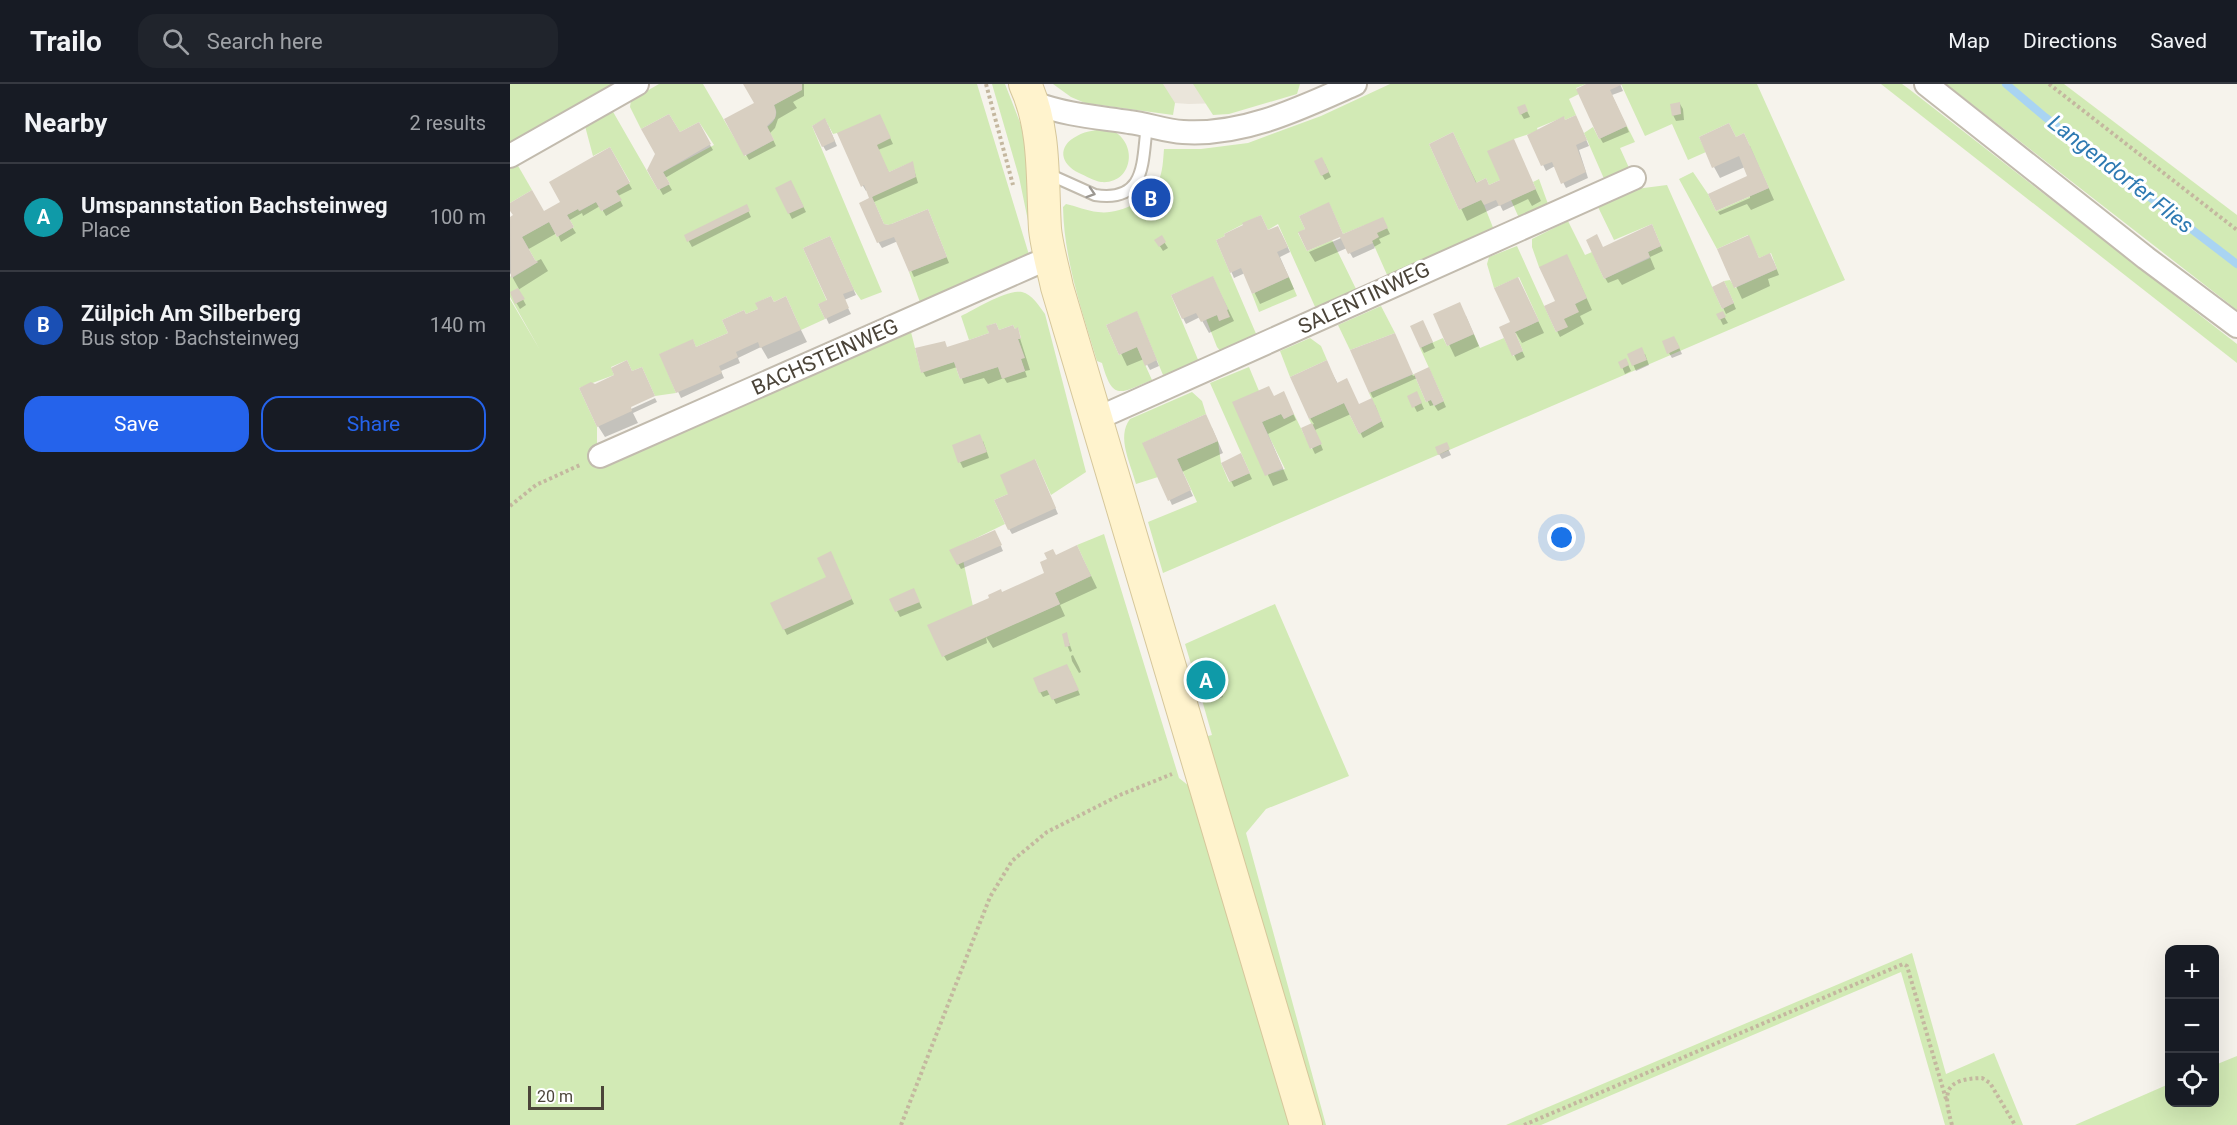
<!DOCTYPE html>
<html lang="en">
<head>
<meta charset="utf-8">
<style>
  body { margin:0; font-family:Roboto,sans-serif; background:#20242c; color:#f1f3f6 }
  .controls { position:absolute; right:18px; bottom:18px; display:grid; overflow:hidden; border-radius:12px; box-shadow:0 6px 24px #0002 }
  .controls button { width:54px; height:54px; display:grid; place-items:center; padding:0; border:0; border-bottom:2px solid #363941; background:#171b24; color:#f1f3f6; font:30px sans-serif }
  .scale { position:absolute; left:18px; bottom:15px; width:76px; box-sizing:border-box; padding-left:6px; border:3px solid #4b4439; border-top:0; font-size:16px; line-height:21px; white-space:nowrap; color:#4b4439; -webkit-text-stroke:4px #fff; paint-order:stroke }
  .you { position:absolute; left:1052px; top:454px; width:21px; height:21px; margin:-15px; border:4px solid #fff; border-radius:50%; background:#1a73e8; box-shadow:0 0 0 9px #1a73e833 }
  .badge { display:grid; place-items:center; width:39px; height:39px; border-radius:50%; background:#2563eb; color:#fff; font-size:20px; font-weight:700 }
  .pin { position:absolute; translate:-50% -50%; border:3px solid #fff; box-shadow:0 2px 6px #0006 }
  .list { margin:0; padding:0; list-style:none }
  h2 { display:flex; justify-content:space-between; align-items:center; height:78px; margin:0; padding:0 24px; font-size:26px }
  h2 small { font-size:20px; font-weight:400; color:#9ea1a6 }
  .list li { display:grid; grid-template-columns:39px 1fr auto; gap:18px; align-items:center; box-sizing:border-box; height:108px; padding:0 24px; border-top:2px solid #363941 }
  .list b { display:block; font-size:22px; white-space:nowrap }
  .list p { margin:0; font-size:20px; white-space:nowrap; color:#9ea1a6 }
  .list em { font-size:20px; font-style:normal; color:#9ea1a6 }
  .actions { display:flex; gap:12px; padding:18px 24px }
  .actions a { flex:1; padding:14px 0; border:2px solid #2563eb; border-radius:18px; text-align:center; font-size:21px; color:#2563eb }
  .actions .main { background:#2563eb; color:#fff }
  .icon { flex:none; width:33px; height:33px; fill:none; stroke:currentColor; stroke-width:2; stroke-linecap:round; stroke-linejoin:round }
  .map { position:relative; flex:none; width:1727px; height:1041px; overflow:hidden }
  header { display:flex; align-items:center; gap:36px; box-sizing:border-box; height:84px; padding:0 30px; background:#171b24; border-bottom:2px solid #363941 }
  header strong { font-size:28px }
  nav { display:flex; gap:33px; margin-inline-start:auto; font-size:21px }
  .search { width:420px; height:54px; background:#20242c; display:flex; align-items:center; gap:15px; box-sizing:border-box; padding:0 21px; border-radius:18px; color:#9ea1a6; font-size:22px }
  main { display:flex }
  aside { flex:1; background:#171b24 }
  .map>svg:first-child { display:block }
</style>
</head>
<body>
<header>
<strong>Trailo</strong>
<div class="search"><svg class="icon" aria-label="search" viewBox="0 0 24 24"><circle cx="10" cy="10" r="6"/><path d="M15 15l6 6"/></svg>Search here</div>
<nav><a>Map</a><a>Directions</a><a>Saved</a></nav>
</header>
<main>
<aside>
<h2>Nearby<small>2 results</small></h2>
<ul class="list">
<li><span class="badge" style="background:#0f9aa8">A</span><div><b>Umspannstation Bachsteinweg</b><p>Place</p></div><em>100 m</em></li>
<li><span class="badge" style="background:#1a4fb4">B</span><div><b>Zülpich Am Silberberg</b><p>Bus stop · Bachsteinweg</p></div><em>140 m</em></li>
</ul>
<div class="actions"><a class="main">Save</a><a>Share</a></div>
</aside>
<div class="map">
<svg width="1727" height="1041" viewBox="0 0 1727 1041">
  <rect width="100%" height="100%" fill="#f6f3ec"/>
  <!-- residential -->
  <polygon fill="#eae5da" points="597,0 774,0 710,19 679,20 650,18"/>
  <!-- green -->
  <g fill="#d2eab5">
    <polygon points="0,0 110,0 0,62"/>
    <path d="M149,0h44l42,72 29,-16 -7,-13c8,-6 12,-13 7,-22l27,-15 1,-6h175l53,174 -109,47 -12,-33 38,-15 -19,-48 -39,16 -5,-1 -12,-27 40,-35 -23,10 -52,-39 -4,1 -8,-15 -13,7 70,166 -21,8 -7,-10 -24,-54 -27,12 24,53 -9,3 7,15 -24,11 -15,-34 -12,6 -3,-6 -15,7 2,6 -12,5 -2,-4 -22,10 6,13 -32,14 -3,-7 -33,14 16,39 -21,3 -13,-29 -10,4 -5,-11 -16,7 3,8 -35,13 18,39v23l313,-122 11,44 33,-10 6,17 38,-12 4,11 23,-7 -4,-12 3,-2 -6,-18 3,-1 -3,-10 -3,1 -2,-4 -14,5 -3,-7 -9,3 2,7 -20,7 -8,-24c13,-6 46,-27 61,-24 10,2 17,14 23,22l41,158 -35,23 -16,-36 -27,35 -14,6 11,24 -45,22 20,93 80,-35 -5,-11 36,-17 -14,-31 27,-11 75,244 15,12 100,335h-784v-826l30,51 -30,-53v-21l2,2 26,-16 -3,-2 -13,-23 27,-15 8,15 17,-10 -7,-12 11,-6 2,2 16,-9 6,9 19,-11 -5,-9 14,-9 -20,-35 -17,9 -8,-30 27,-16 46,80 12,-6 -7,-12 51,-27 -15,-23 -19,10 -11,-18 -28,15 -11,-22 1,-7z"/>
    <polygon points="482,0 495,0 511,41 516,69 524,166 509,93"/>
    <polygon points="543,0 653,0 665,19 663,31 575,19 561,13"/>
    <polygon points="683,0 790,0 787,10 719,30 703,31"/>
    <path d="M880,0h196l-10,4 3,6 -10,5 7,16 -11,5 -1,-3 -27,11 1,3 -24,8 -14,41 -11,5 -3,-7 -10,5 -23,-51 -24,12 30,66 24,-11 1,6 10,25 -106,47 -23,-52 -22,9 -14,-31 -30,13 6,13 -7,4 9,18 25,-11 25,51 -41,18 -38,-85 -10,6 -7,-15 -37,19 1,2 -9,4 41,96 -35,17 -5,-6 -11,-28 11,-4 3,6 8,-12 -15,-32 -42,18 28,67 -36,13 -26,-63 -31,13 13,30 18,-8 15,33c-32,13 -39,22 -50,-17l-5,-2c-15,-50 -33,-101 -34,-154l3,-3c11,2 20,7 32,8 20,3 51,-11 60,-30 5,-10 5,-22 6,-33h37l47,-6 73,-27z"/>
    <polygon points="1111,0 1247,0 1335,196 653,489 638,438 687,418 667,375 708,357 711,379 719,398 740,389 700,299 739,283 749,307 756,391 775,385 752,338 771,330 774,335 784,330 801,365 811,360 799,335 834,319 849,350 872,337 859,309 904,290 916,318 921,316 924,322 934,317 910,264 933,254 937,262 964,250 970,264 994,254 1003,272 1013,267 1005,248 1029,237 1009,193 984,204 977,180 979,173 1007,162 1046,248 1057,243 1053,235 1068,228 1065,220 1077,214 1029,183 1022,163 1022,155 1058,137 1075,171 1082,168 1094,195 1140,174 1138,168 1151,162 1142,140 1104,156 1088,123 1126,105 1157,101 1212,225 1224,219 1214,197 1220,196 1225,204 1267,185 1261,169 1249,174 1238,151 1207,165 1169,95 1183,88 1198,110 1206,127 1259,104 1234,49 1226,53 1219,39 1189,53 1196,68 1178,76 1162,40 1135,52"/>
    <polygon points="1371,0 1392,0 1399,5 1727,260 1727,279"/>
    <polygon points="1436,0 1554,0 1727,131 1727,226"/>
    <polygon points="1117,42 1125,58 1110,64 1120,86 1095,97 1074,49 1083,43 1089,55"/>
    <path d="M599,45c31,12 24,56 -8,53 -7,-1 -15,-6 -22,-9 -19,-9 -22,-27 -2,-37 10,-6 21,-6 32,-7z"/>
    <polygon points="7,80 22,106 0,119 0,84"/>
    <polygon points="1029,95 1038,120 1009,134 1001,116 1026,105 1023,98"/>
    <polygon points="779,193 787,212 749,228 742,210"/>
    <polygon points="871,222 885,249 840,266 828,241"/>
    <polygon points="800,254 811,262 817,276 780,293 770,267"/>
    <path d="M682,308l10,9 4,13 -63,29 15,34 -22,7c-5,-20 -20,-47 -6,-65z"/>
    <polygon points="765,520 839,692 756,725 736,749 816,1041 808,1041 694,653 702,651 690,609 708,603 702,584 684,590 675,560"/>
    <polygon points="1402,869 1436,990 1484,969 1513,1041 1435,1041 1391,888 1031,1041 996,1041"/>
    <polygon points="1727,972 1727,1041 1565,1041 1659,1000 1660,1018 1704,1018 1705,981"/>
  </g>
  <!-- shadow -->
  <g fill="#0003">
    <polygon points="235,0 294,0 294,12 283,18 287,24 268,35 265,44 260,49 266,62 239,76 216,36 246,20"/>
    <polygon points="1079,0 1110,0 1113,7 1102,11 1119,48 1093,59 1090,54"/>
    <polygon points="1170,20 1173,25 1174,36 1166,37 1163,31"/>
    <polygon points="1017,27 1020,33 1014,35 1011,30"/>
    <polygon points="372,37 383,60 368,66 379,89 402,79 408,99 364,118 374,142 420,132 439,179 404,193 388,157 372,164 369,159 351,119 361,115 357,106 356,107 353,102 329,50"/>
    <polygon points="1055,37 1068,38 1079,62 1069,66 1078,94 1056,104 1045,82 1036,87 1019,52"/>
    <polygon points="188,40 203,66 155,94 162,106 153,111 139,86 169,50"/>
    <polygon points="318,41 327,62 316,67 313,62"/>
    <polygon points="943,50 967,100 979,102 992,96 1003,57 1031,117 1022,122 1018,115 993,127 990,121 957,137 921,60"/>
    <polygon points="1226,54 1240,62 1264,116 1241,126 1237,120 1210,131 1208,128 1240,114 1239,92 1235,83 1210,94 1204,83"/>
    <polygon points="99,65 122,105 108,112 113,122 96,132 90,122 73,132 72,129 58,137 66,149 51,158 47,149 17,166 25,178 31,175 38,187 8,206 16,221 10,225 1,210 9,205 0,189 0,135 5,132 0,121 33,129 52,119"/>
    <polygon points="815,80 821,93 815,96 812,91"/>
    <polygon points="284,104 296,128 282,135 267,105"/>
    <polygon points="236,122 241,133 182,163 176,152"/>
    <polygon points="875,140 880,150 869,155 871,159 864,163 865,164 843,174 837,164 805,178 799,168 838,151"/>
    <polygon points="1144,147 1153,167 1140,173 1145,185 1112,201 1108,195 1098,199 1095,194 1093,164"/>
    <polygon points="771,149 780,168 770,173 784,205 750,220 735,189 724,194 708,157"/>
    <polygon points="651,153 658,164 653,167 646,156"/>
    <polygon points="322,159 346,211 334,216 341,230 319,240 310,221 319,217"/>
    <polygon points="1209,166 1249,175 1263,176 1269,191 1258,195 1260,202 1232,215"/>
    <polygon points="1063,184 1082,226 1070,232 1074,240 1050,253 1047,247 1046,218"/>
    <polygon points="703,194 724,237 699,249 690,233 676,240 673,234"/>
    <polygon points="1008,195 1034,249 1012,259 1006,249 1004,250 1015,273 1007,277 991,244 1002,246"/>
    <polygon points="1204,204 1217,204 1226,225 1216,230"/>
    <polygon points="275,214 297,258 258,275 251,263 228,274 230,279 211,287 214,294 171,314 151,271 186,264 220,250 264,219"/>
    <polygon points="626,229 649,282 640,286 634,275 617,282 598,242"/>
    <polygon points="1212,229 1218,239 1213,241 1208,231"/>
    <polygon points="925,231 956,232 969,262 945,273"/>
    <polygon points="916,244 925,264 914,269 911,263"/>
    <polygon points="507,245 520,286 515,287 517,293 497,299 494,294 478,300 474,294 454,300 447,283 416,293 413,288 437,264 489,247"/>
    <polygon points="887,256 903,292 919,285 936,323 928,327 924,321 920,322 907,294 863,314 860,308"/>
    <polygon points="1167,259 1172,270 1162,274 1159,269"/>
    <polygon points="1135,270 1139,281 1126,287 1119,271"/>
    <polygon points="1116,276 1121,287 1115,290 1110,278"/>
    <polygon points="816,278 828,300 849,321 865,321 874,343 853,354 841,330 805,346 813,366 805,370 793,345 804,340 800,334"/>
    <polygon points="899,312 909,314 914,325 907,328"/>
    <polygon points="764,313 776,314 786,336 758,350 778,396 763,402 724,319"/>
    <polygon points="145,314 147,318 123,329 128,339 95,353 88,342 121,322 121,325"/>
    <polygon points="702,344 713,369 672,388 683,412 662,421 634,359"/>
    <polygon points="473,357 479,374 453,384 450,378"/>
    <polygon points="936,360 941,371 932,375 929,370"/>
    <polygon points="733,376 742,395 724,403 721,397"/>
    <polygon points="527,382 548,430 502,450 499,445 500,410"/>
    <polygon points="487,453 493,467 451,485 441,467"/>
    <polygon points="567,463 587,504 550,521 555,532 483,564 476,553 477,559 437,577 434,572 492,510 536,490 539,476"/>
    <polygon points="323,475 344,520 277,551 274,545 318,494"/>
    <polygon points="406,511 412,524 390,533 381,515"/>
    <polygon points="556,550 562,567 560,568 553,551"/>
    <polygon points="563,571 569,583 571,588 569,589 562,577 561,572"/>
    <polygon points="701,586 708,598 713,613 699,618 692,606"/>
    <polygon points="560,587 570,611 546,620 541,610 533,613 530,608"/>
  </g>
  <g fill="none" stroke-linecap="round" stroke-linejoin="round">
    <!-- stream -->
    <polyline stroke="#a9d4f2" stroke-width="8" points="1496,0 1535,33 1727,180"/>
  </g>
  <!-- building -->
  <g fill="#d8cfc1">
    <polygon points="233,0 292,0 292,6 264,21 266,28 265,34 257,42 264,56 234,72 214,35 244,19"/>
    <polygon points="1076,0 1113,0 1100,6 1117,42 1089,55 1066,5"/>
    <polygon points="1170,18 1171,30 1162,32 1160,20"/>
    <polygon points="1015,20 1018,27 1010,31 1007,23"/>
    <polygon points="159,30 170,48 189,38 201,60 153,88 160,100 148,106 137,86 145,70 131,45"/>
    <polygon points="370,30 381,54 367,61 379,88 403,77 406,93 362,113 374,140 379,141 418,125 437,173 399,188 384,153 367,159 349,119 359,114 354,101 351,103 327,49"/>
    <polygon points="1066,31 1077,56 1066,61 1076,88 1051,100 1042,78 1031,82 1017,51 1054,32 1055,36"/>
    <polygon points="315,34 325,57 312,63 302,42"/>
    <polygon points="1219,39 1226,53 1234,49 1259,104 1206,127 1198,110 1237,92 1229,72 1202,84 1189,53"/>
    <polygon points="943,48 966,99 976,94 979,101 990,96 977,67 1004,55 1026,105 989,122 986,116 974,121 971,116 949,126 919,60"/>
    <polygon points="100,63 120,99 106,107 112,116 91,127 86,118 69,127 68,125 57,131 64,143 47,153 39,138 12,153 25,176 28,178 1,194 0,133 3,131 0,127 0,119 22,106 34,127 50,118 39,98"/>
    <polygon points="812,73 819,88 811,92 804,77"/>
    <polygon points="281,96 294,123 278,130 265,104"/>
    <polygon points="819,118 833,150 873,133 878,144 867,149 869,153 862,157 863,159 838,170 830,153 797,167 788,148 795,145 789,132"/>
    <polygon points="237,120 240,127 177,158 174,151"/>
    <polygon points="751,131 758,146 768,142 778,163 767,168 779,193 742,210 731,184 720,189 706,156 715,152 714,150 733,141 732,139"/>
    <polygon points="1142,140 1151,162 1138,168 1140,173 1094,195 1076,156 1087,150 1093,163"/>
    <polygon points="652,151 656,158 649,163 644,156"/>
    <polygon points="1239,151 1249,174 1260,169 1267,185 1224,204 1207,165"/>
    <polygon points="320,152 344,206 333,210 339,224 315,235 308,220 317,216 293,164"/>
    <polygon points="1057,170 1077,214 1065,220 1069,228 1054,235 1058,243 1046,248 1034,222 1045,217 1029,183"/>
    <polygon points="703,192 718,225 717,226 720,233 709,237 707,231 691,238 686,229 672,235 661,211"/>
    <polygon points="1008,193 1029,237 1005,248 1013,267 1002,272 989,243 1000,238 984,204"/>
    <polygon points="1214,197 1224,219 1212,225 1202,203"/>
    <polygon points="8,204 15,215 5,220 0,208"/>
    <polygon points="261,212 264,218 276,212 291,246 250,264 248,258 226,268 228,273 209,282 212,289 166,309 149,270 183,255 186,263 218,249 212,236 234,226 236,230 248,225 245,219"/>
    <polygon points="950,218 964,250 937,262 923,230"/>
    <polygon points="627,227 647,276 635,282 627,263 609,271 596,241"/>
    <polygon points="1213,227 1216,233 1209,236 1206,230"/>
    <polygon points="913,236 923,258 910,264 900,242"/>
    <polygon points="486,239 489,246 503,241 505,245 508,243 511,255 508,255 515,274 511,275 515,287 492,295 488,283 450,295 444,278 411,289 405,264 435,257 437,263 459,256 479,249 476,242"/>
    <polygon points="885,249 903,290 859,309 840,266"/>
    <polygon points="1164,252 1170,264 1157,270 1152,257"/>
    <polygon points="1132,263 1137,276 1122,282 1117,270"/>
    <polygon points="1116,274 1119,281 1111,285 1108,278"/>
    <polygon points="117,276 122,287 132,283 145,312 121,323 122,327 87,343 69,304 81,298 85,300 104,291 101,284"/>
    <polygon points="817,276 827,299 837,294 849,320 862,314 872,337 849,350 834,319 799,335 780,293"/>
    <polygon points="919,283 934,317 924,322 921,316 916,318 904,290"/>
    <polygon points="759,302 764,312 774,307 784,330 774,335 771,330 752,338 773,384 755,392 722,318"/>
    <polygon points="907,307 912,319 902,324 897,312"/>
    <polygon points="696,330 708,357 667,375 681,406 658,417 632,359"/>
    <polygon points="802,339 812,360 800,365 791,344"/>
    <polygon points="470,350 477,368 448,379 442,361"/>
    <polygon points="937,358 940,365 928,371 925,363"/>
    <polygon points="731,369 740,389 720,398 711,379"/>
    <polygon points="525,375 546,424 498,446 484,416 498,410 490,391"/>
    <polygon points="485,446 492,461 447,481 439,466"/>
    <polygon points="567,461 581,492 545,509 550,520 432,573 417,541 479,514 478,511 491,505 492,508 534,489 530,478 537,475 534,469 543,465 546,471"/>
    <polygon points="321,467 342,515 273,546 260,519 316,493 307,474"/>
    <polygon points="404,504 410,518 385,528 379,515"/>
    <polygon points="557,548 560,562 555,563 552,550"/>
    <polygon points="557,580 569,606 542,616 537,606 529,609 523,594"/>
    <polygon points="702,584 707,601 691,607 685,590"/>
  </g>
  <g fill="none" stroke-linecap="round" stroke-linejoin="round">
    <!-- lane casing -->
    <g stroke="#c2bbae" stroke-width="14">
      <path id="lane" d="M536,89l49,22c52,8 47,-34 52,-70"/>
    </g>
    <!-- street casing -->
    <g stroke="#c2bbae" stroke-width="26">
      <g id="street">
        <polyline points="1416,0 1636,174 1727,242"/>
        <path d="M524,19c32,12 62,14 95,19 18,2 36,9 54,10 61,4 118,-24 172,-48"/>
        <polyline points="0,72 127,0"/>
        <polyline points="586,335 1124,94"/>
        <polyline points="90,372 525,180 541,175"/>
      </g>
    </g>
    <!-- secondary casing -->
    <g stroke="#d6c79b" stroke-width="34">
      <path id="secondary" d="M515,0c21,45 17,96 20,145 2,19 8,39 12,58l249,838"/>
    </g>
    <!-- path -->
    <g stroke="#c4b79f" stroke-width="4" stroke-dasharray="3 3" stroke-linecap="butt">
      <polyline points="476,0 503,101"/>
      <polyline points="1539,0 1727,146"/>
      <polyline points="0,422 26,401 70,381"/>
      <polyline points="391,1041 480,813 502,777 537,748 610,711 662,690"/>
      <polyline points="1014,1041 1393,880 1397,882 1436,1015"/>
      <path d="M1442,1041c-9,-32 -9,-46 30,-47l8,5 25,42"/>
    </g>
    <!-- lane -->
    <use href="#lane" stroke="#fff" stroke-width="10"/>
    <!-- street -->
    <use href="#street" stroke="#fff" stroke-width="22"/>
    <!-- secondary -->
    <use href="#secondary" stroke="#fff3cd" stroke-width="32"/>
  </g>
  <!-- one-way arrows -->
  <defs><path id="oneway-chevron" d="M-2-3.5L2.5 0L-2 3.5" fill="none" stroke-width="1.6" stroke-linecap="round" stroke-linejoin="round" transform="scale(1.5)"/></defs>
  <use stroke="#9c9892" href="#oneway-chevron" transform="translate(581 109) rotate(18)"/>
  <g text-anchor="middle" dominant-baseline="central" stroke-width="6" stroke-linejoin="round" paint-order="stroke">
    <!-- street labels -->
    <g font-size="21" fill="#4b4439" stroke="#fff">
      <text transform="translate(854 214) rotate(-25)">SALENTINWEG</text>
      <text transform="translate(315 273) rotate(-24)">BACHSTEINWEG</text>
    </g>
    <!-- water labels -->
    <g font-size="22" font-style="italic" fill="#2e7ab2" stroke="#fff">
      <text transform="translate(1611 90) rotate(38)">Langendorfer Flies</text>
    </g>
  </g>
</svg>
<div class="controls">
<button>+</button>
<button>−</button>
<button><svg class="icon" aria-label="locate" viewBox="0 0 24 24"><circle cx="12" cy="12" r="6"/><path d="M12 2v4M12 18v4M2 12h4M18 12h4"/></svg></button>
</div>
<div class="scale">20 m</div>
<div class="you"></div>
<div class="pin badge" style="left:696px;top:596px;background:#0f9aa8">A</div>
<div class="pin badge" style="left:641px;top:114px;background:#1a4fb4">B</div>
</div>
</main>
</body>
</html>
